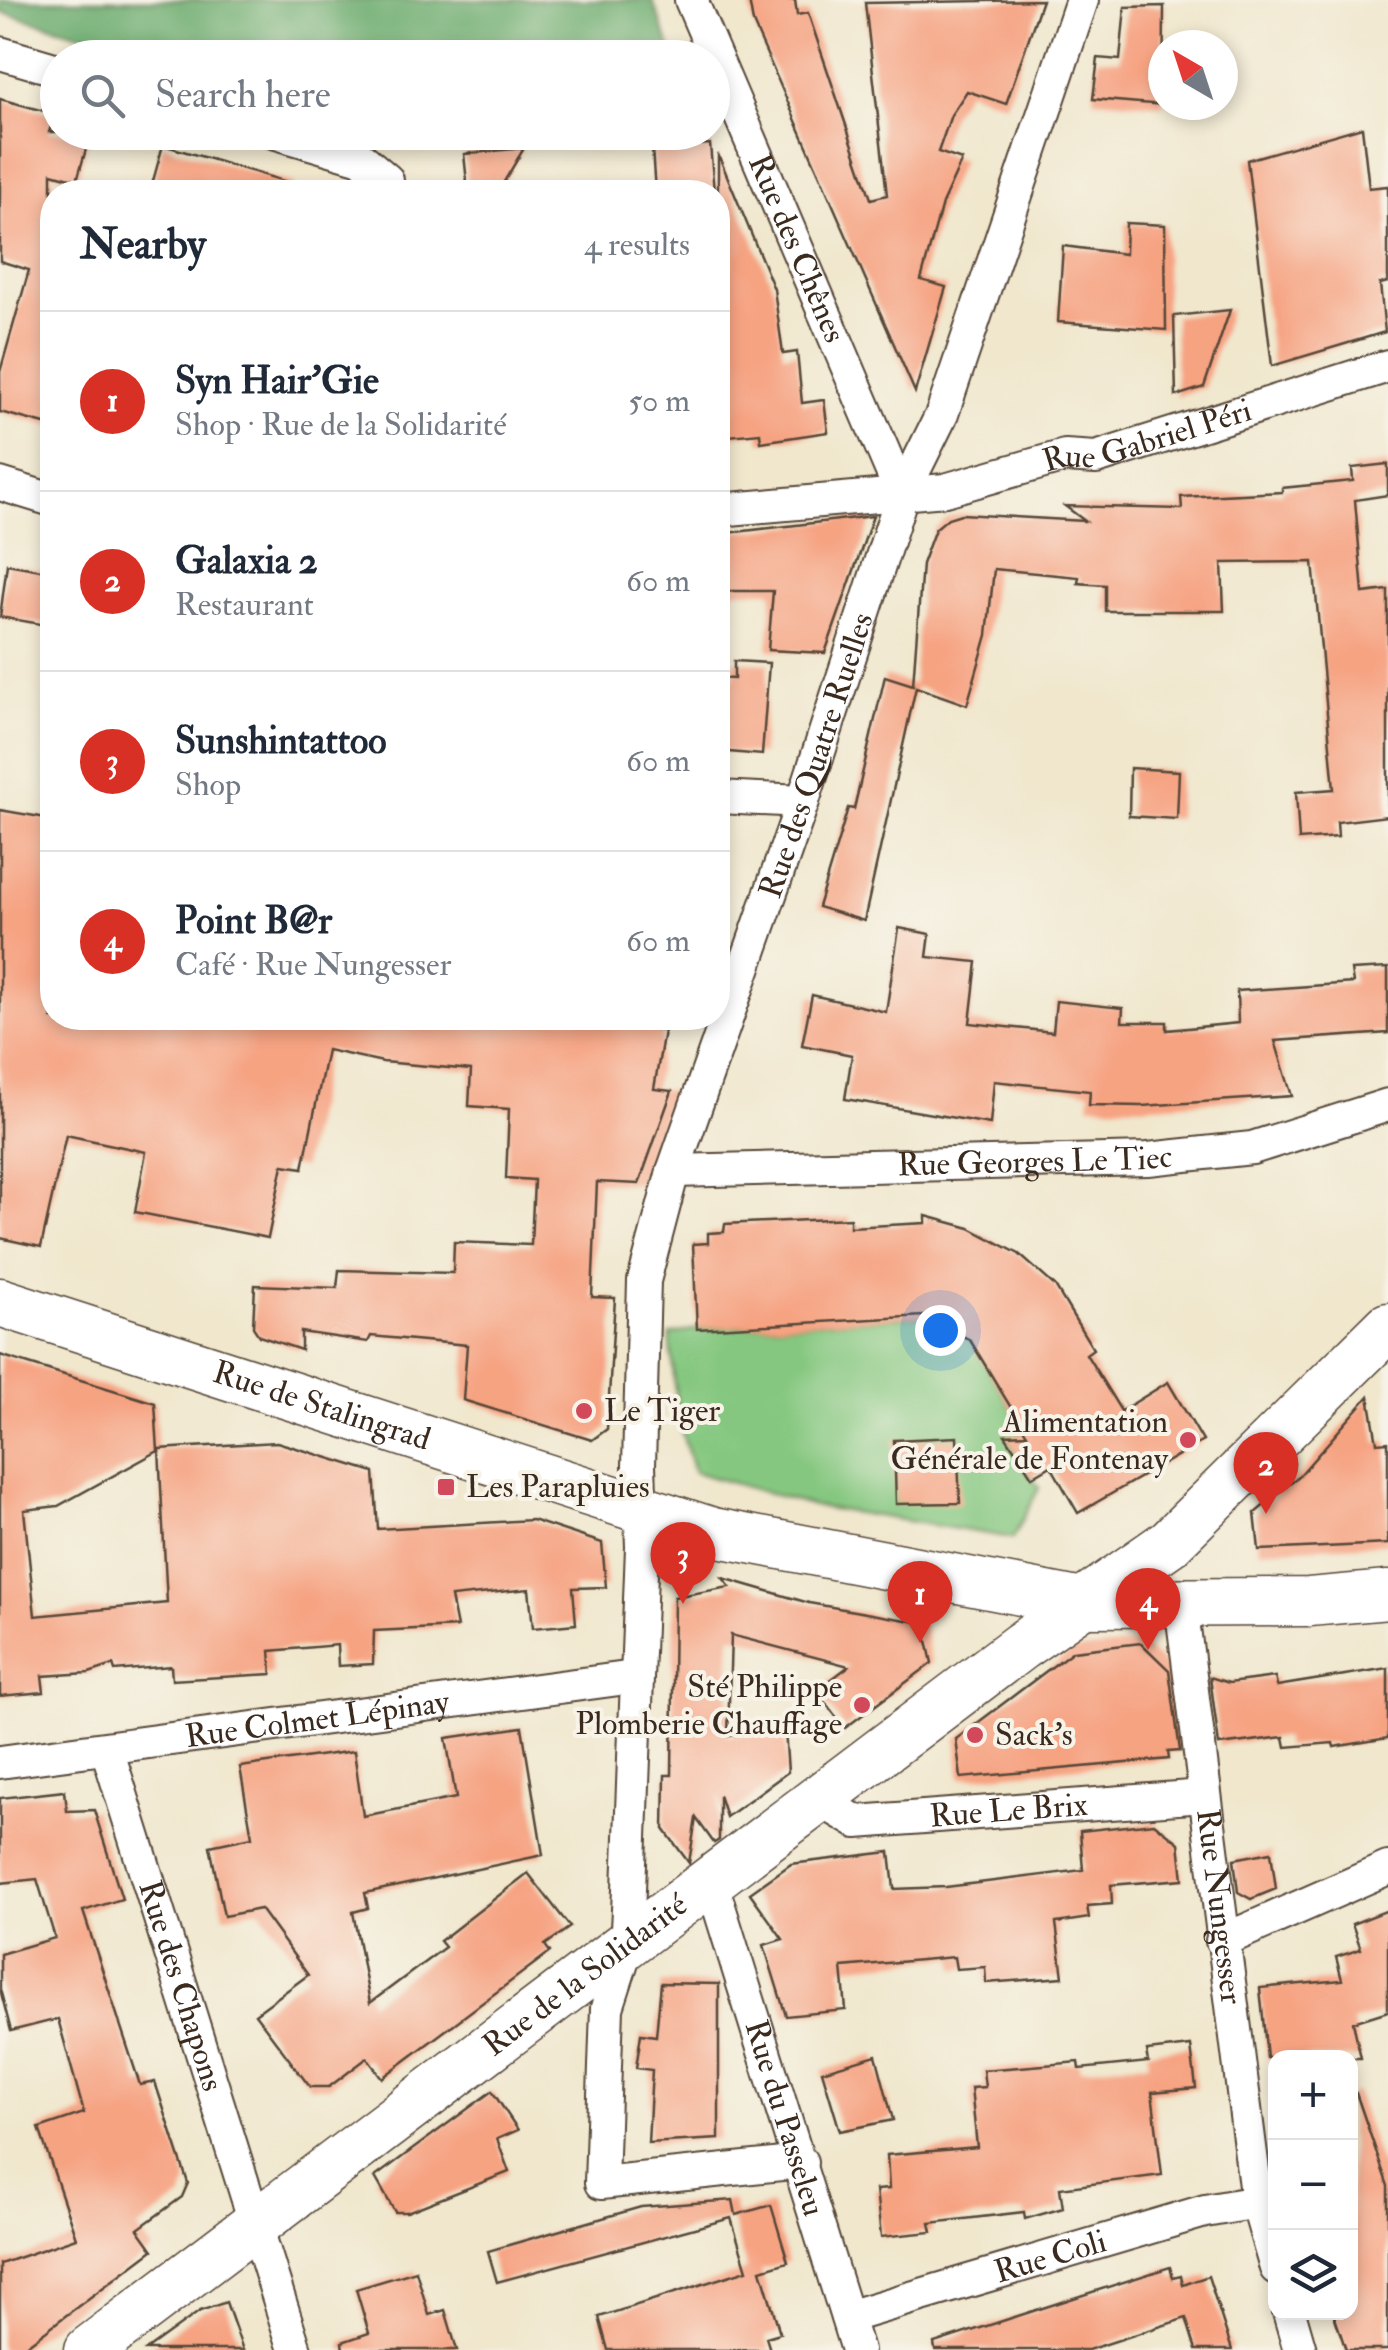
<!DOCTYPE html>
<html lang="en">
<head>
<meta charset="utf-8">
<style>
  body { margin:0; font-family:"IM FELL Double Pica",serif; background:#f6f6f7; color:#1f2937 }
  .controls { position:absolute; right:30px; bottom:30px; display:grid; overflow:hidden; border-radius:20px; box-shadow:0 5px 15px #0003 }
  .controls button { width:90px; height:90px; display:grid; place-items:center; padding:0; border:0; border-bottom:2px solid #e0e1e3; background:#fff; color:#1f2937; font:50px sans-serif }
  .compass { position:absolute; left:1148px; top:30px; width:90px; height:90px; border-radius:50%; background:#fff; box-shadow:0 5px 15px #0003; rotate:321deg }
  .you { position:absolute; left:940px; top:1330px; width:35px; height:35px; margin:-25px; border:8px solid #fff; border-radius:50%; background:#1a73e8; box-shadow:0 0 0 15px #1a73e833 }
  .badge { display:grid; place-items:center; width:65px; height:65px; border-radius:50%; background:#d93025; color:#fff; font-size:32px; font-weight:700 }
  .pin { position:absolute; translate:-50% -82px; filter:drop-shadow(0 2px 5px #0008) }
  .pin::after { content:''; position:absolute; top:52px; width:35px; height:30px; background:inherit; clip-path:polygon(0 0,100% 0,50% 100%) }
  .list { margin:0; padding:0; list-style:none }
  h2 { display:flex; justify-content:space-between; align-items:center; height:130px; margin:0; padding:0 40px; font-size:42px }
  h2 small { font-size:32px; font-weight:400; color:#747a83 }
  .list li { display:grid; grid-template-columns:65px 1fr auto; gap:30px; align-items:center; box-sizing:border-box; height:180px; padding:0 40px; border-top:2px solid #e0e1e3 }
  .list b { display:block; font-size:38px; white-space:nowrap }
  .list p { margin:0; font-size:32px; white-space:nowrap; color:#747a83 }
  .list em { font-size:32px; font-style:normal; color:#747a83 }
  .icon { flex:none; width:55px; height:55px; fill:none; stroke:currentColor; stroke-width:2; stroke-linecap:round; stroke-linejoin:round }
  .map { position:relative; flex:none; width:1388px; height:2350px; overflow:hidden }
  .search { position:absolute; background:#fff; box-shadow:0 5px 15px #0003; left:40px; top:40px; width:690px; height:110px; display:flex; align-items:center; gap:25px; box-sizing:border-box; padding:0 35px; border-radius:55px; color:#747a83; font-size:38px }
  .panel { position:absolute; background:#fff; box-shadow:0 5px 15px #0003; left:40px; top:180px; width:690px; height:850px; border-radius:40px }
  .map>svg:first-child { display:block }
</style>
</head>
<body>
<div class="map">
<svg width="1388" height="2350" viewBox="0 0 1388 2350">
  <rect width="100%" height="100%" fill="#f7f3e8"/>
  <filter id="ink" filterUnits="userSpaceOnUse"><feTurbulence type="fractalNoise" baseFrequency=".01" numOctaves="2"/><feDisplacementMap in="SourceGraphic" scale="20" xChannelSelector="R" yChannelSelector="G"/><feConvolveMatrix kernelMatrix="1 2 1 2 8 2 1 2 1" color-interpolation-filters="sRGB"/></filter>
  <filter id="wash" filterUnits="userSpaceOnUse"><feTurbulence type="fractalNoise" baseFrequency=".0048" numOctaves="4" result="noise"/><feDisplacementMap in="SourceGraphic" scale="40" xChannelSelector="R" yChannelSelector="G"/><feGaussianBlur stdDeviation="2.25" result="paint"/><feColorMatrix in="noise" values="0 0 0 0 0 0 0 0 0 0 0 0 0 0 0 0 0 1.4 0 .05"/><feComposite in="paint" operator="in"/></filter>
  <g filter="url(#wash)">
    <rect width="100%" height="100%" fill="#f0e7cd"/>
    <!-- green -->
    <polygon fill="#85c780" stroke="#60784f" stroke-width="2.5" points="924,1316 970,1340 1025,1430 1009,1441 1039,1488 1013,1538 814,1506 694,1472 678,1420 670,1335 697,1329"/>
    <!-- forest -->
    <polygon fill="#6cac6e" stroke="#546b46" stroke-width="2.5" points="0,0 652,0 674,57 166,57 0,12"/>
    <g id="blocks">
      <!-- building -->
      <g fill="#f6a382">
        <polygon points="749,0 795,0 797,15 808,13 871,199 887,195 865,3 1042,0 1006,104 967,91 951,115 938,152 962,160 942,204 921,280 946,287 915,392 753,23"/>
        <polygon points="1164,6 1163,105 1093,99 1098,58 1120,60 1125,7"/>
        <polygon points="0,99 55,114 49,132 91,132 77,180 52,173 52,426 0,412 0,372 29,270 0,261"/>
        <polygon points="1362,127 1369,188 1388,186 1388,282 1380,284 1385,332 1272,366 1247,160"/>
        <polygon points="710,144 714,192 655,192 652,148"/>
        <polygon points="163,145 294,184 292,192 150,192"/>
        <polygon points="524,148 498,192 468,192 464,154"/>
        <polygon points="718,154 774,289 783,354 797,352 802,403 824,400 828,432 761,442 760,433 718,437"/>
        <polygon points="1126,223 1165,225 1166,330 1058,322 1063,246 1125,254"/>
        <polygon points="1230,310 1204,387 1176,396 1174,316"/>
        <polygon points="1388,464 1388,495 1355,500 1363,593 1388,590 1388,816 1337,822 1338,837 1299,840 1296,792 1334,789 1313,562 1222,563 1224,611 1105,611 1105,585 1078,583 1079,577 994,569 987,635 967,705 916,687 864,921 818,907 848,808 854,809 885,676 913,685 922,564 935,529 948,518 961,514 1085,521 1065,506 1182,509 1181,497 1282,492 1282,488 1353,481 1352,468"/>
        <polygon points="873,516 825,653 768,650 773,591 718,591 718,534"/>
        <polygon points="7,564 52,572 52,626 0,617"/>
        <polygon points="734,661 769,663 762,755 718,751 718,678 734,679"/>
        <polygon points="1130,768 1179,771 1177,819 1129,816"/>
        <polygon points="0,810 52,819 52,1018 586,1018 664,1031 654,1089 672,1091 639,1184 597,1182 592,1297 615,1298 607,1429 592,1440 463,1400 467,1345 371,1336 368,1342 301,1332 301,1350 259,1336 253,1327 255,1285 337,1288 339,1270 453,1273 454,1242 531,1245 534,1180 506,1178 509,1109 469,1106 471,1070 383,1062 327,1050 303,1168 283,1165 268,1238 135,1212 146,1152 66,1135 41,1247 0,1238"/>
        <polygon points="899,928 930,934 927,957 977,962 970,1023 1053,1032 1056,1001 1123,1008 1122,1022 1167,1022 1167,1030 1238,1023 1237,991 1353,983 1351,970 1388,968 1388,1033 1275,1041 1292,1096 1142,1106 1089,1105 1090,1091 994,1081 990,1124 845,1099 852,1055 802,1045 812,995 886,1012"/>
        <polygon points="926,1216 970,1228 1019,1254 1055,1286 1093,1349 1086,1354 1121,1411 1168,1382 1203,1441 1078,1513 1051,1466 1032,1477 1005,1435 1027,1434 970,1340 924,1316 697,1329 693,1244 708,1243 708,1233 724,1232 725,1224 850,1218 850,1227 926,1223"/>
        <polygon points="0,1355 155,1403 158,1451 58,1506 24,1510 35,1616 167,1603 159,1449 277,1442 374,1472 378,1529 532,1520 602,1543 606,1587 573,1588 576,1624 533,1628 529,1589 451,1597 457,1627 374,1631 373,1664 338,1666 337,1645 270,1651 272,1674 172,1680 171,1666 115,1671 113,1665 89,1673 42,1676 44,1692 0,1696"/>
        <polygon points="1369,1396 1377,1443 1388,1442 1388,1544 1259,1550 1255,1513 1300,1475"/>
        <polygon points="957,1437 960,1503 896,1504 894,1440"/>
        <polygon points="723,1578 809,1603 923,1623 932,1663 845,1728 816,1691 849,1666 731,1635 728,1736 785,1730 788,1772 726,1817 719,1795 719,1840 714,1843 696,1818 689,1863 664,1829 665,1775 672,1775 674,1597 730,1587"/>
        <polygon points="1141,1643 1169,1670 1180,1751 1168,1752 1169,1759 961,1778 956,1739 1073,1651"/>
        <polygon points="1388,1668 1388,1738 1334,1747 1333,1743 1286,1747 1284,1737 1219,1745 1210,1677 1229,1683 1275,1677 1277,1686"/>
        <polygon points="522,1727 543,1855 365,1893 368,1908 353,1912 370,2003 445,1947 440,1941 528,1873 570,1927 545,1945 550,1952 382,2078 367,2058 329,2087 310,2087 255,2014 308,1975 260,1909 224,1916 210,1846 252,1837 240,1767 354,1751 363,1816 456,1798 446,1738"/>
        <polygon points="65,1791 67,1811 94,1810 122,1899 83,1911 140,2085 155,2082 188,2183 182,2197 138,2229 153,2250 20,2350 0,2350 0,2264 76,2238 39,2128 84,2113 58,2019 11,2031 0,1989 0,1954 55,1938 37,1879 0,1883 0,1798"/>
        <polygon points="1154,1823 1179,1843 1183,1879 1111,1885 1112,1904 1087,1906 1089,1918 1056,1923 1063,1977 986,1983 985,1967 956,1969 954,1957 842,1967 846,2010 786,2016 764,1945 783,1939 750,1893 791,1864 890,1852 894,1889 946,1887 1083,1870 1080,1831"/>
        <polygon points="1271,1852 1276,1889 1251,1899 1238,1892 1234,1859"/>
        <polygon points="1388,1910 1388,2011 1353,2022 1361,2058 1267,2058 1260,1988 1342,1980 1336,1957 1361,1949 1352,1924"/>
        <polygon points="661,1983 719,1984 719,2139 648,2143 652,2070 636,2068 641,2034 656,2036"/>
        <polygon points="1191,2046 1196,2088 1152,2092 1162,2175 1060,2188 1063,2208 1025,2219 1024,2212 930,2223 932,2232 881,2237 876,2190 889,2189 887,2155 977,2147 971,2088 985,2087 983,2070 1079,2062 1080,2069 1149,2062 1147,2051"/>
        <polygon points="876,2055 893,2120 840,2131 822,2071"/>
        <polygon points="492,2091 518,2130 497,2139 509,2172 407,2212 395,2212 375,2177"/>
        <polygon points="1356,2093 1388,2186 1388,2350 1346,2350 1333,2312 1350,2312 1350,2094"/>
        <polygon points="733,2200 736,2215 771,2205 788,2262 761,2270 780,2333 766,2337 770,2350 608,2350 599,2317 747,2270 731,2218 497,2282 488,2251 641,2207"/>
        <polygon points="1170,2267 1173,2278 1181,2276 1183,2285 1208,2276 1232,2350 1196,2350 1186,2318 1088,2350 935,2350 934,2343"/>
        <polygon points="416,2271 429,2315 445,2310 457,2350 343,2350 342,2342 369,2333 356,2289"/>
        <polygon points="226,2302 243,2350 146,2350 200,2311"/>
      </g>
    </g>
  </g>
  <g filter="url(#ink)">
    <use href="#blocks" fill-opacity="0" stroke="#564638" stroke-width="2.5"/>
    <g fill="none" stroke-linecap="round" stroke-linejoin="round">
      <!-- street casing -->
      <g stroke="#564638" stroke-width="36">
        <g id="street">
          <path id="s1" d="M691,0l211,495"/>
          <polyline points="0,53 58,70"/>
          <polyline points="273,132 361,158 387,180 388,192"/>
          <polyline points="0,484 52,500"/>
          <path id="s2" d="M718,510l227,-20 120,-34 31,2 292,-92"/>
          <polyline points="718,797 803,801"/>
          <path id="s3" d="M673,1171l475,-12 104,-11 136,-43"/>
          <path id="s4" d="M1181,1604l76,598 19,66"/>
          <path id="s5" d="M107,1749l188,601"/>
          <path id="s6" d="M0,1762l634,-85"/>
          <path id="s7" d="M820,1800l37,22 347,-26"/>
          <path id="s8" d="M712,1884l145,466"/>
          <polyline points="1222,1941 1388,1868"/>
          <path id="s9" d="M801,2162l-200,21 6,-175 19,-59 3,-59 13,-343 -3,-82 5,-184 29,-110 130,-370 99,-306 40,-81 140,-414"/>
          <polyline points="1289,2312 1300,2350"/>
          <path id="s10" d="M847,2317l358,-106 52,-9"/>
        </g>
      </g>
      <!-- secondary casing -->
      <g stroke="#564638" stroke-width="51">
        <g id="secondary">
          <path id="s11" d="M0,1302l713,230 370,71 226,-1 79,-7"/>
          <path id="s12" d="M89,2350l932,-704 148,-103 219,-216"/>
        </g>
      </g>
      <!-- street -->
      <use href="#street" stroke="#fff" stroke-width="32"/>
      <!-- secondary -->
      <use href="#secondary" stroke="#fff" stroke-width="48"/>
    </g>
  </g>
  <!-- markers -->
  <g fill="#d1495b" stroke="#f7f3e8" stroke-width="4">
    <circle cx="584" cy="1411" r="10"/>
    <circle cx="1188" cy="1440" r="10"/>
    <rect x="436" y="1477" width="20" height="20" rx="5"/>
    <circle cx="862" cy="1705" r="10"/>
    <circle cx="975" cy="1735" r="10"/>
  </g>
  <g text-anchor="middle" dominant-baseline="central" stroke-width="8" stroke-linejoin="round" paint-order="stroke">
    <!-- street labels -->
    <g font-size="32" fill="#3b2a1e" stroke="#f7f3e8">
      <text stroke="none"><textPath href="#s1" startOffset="270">Rue des Chênes</textPath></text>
      <text stroke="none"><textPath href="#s2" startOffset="438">Rue Gabriel Péri</textPath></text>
      <text stroke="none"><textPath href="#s9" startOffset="1660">Rue des Quatre Ruelles</textPath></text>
      <text stroke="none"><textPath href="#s3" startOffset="362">Rue Georges Le Tiec</textPath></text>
      <text stroke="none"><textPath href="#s11" startOffset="338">Rue de Stalingrad</textPath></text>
      <text stroke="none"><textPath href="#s6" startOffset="320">Rue Colmet Lépinay</textPath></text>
      <text stroke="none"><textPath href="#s7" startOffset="195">Rue Le Brix</textPath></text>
      <text stroke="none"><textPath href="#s4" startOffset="305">Rue Nungesser</textPath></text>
      <text stroke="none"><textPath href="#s12" startOffset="622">Rue de la Solidarité</textPath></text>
      <text stroke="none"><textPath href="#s5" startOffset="248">Rue des Chapons</textPath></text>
      <text stroke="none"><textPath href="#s8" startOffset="245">Rue du Passeleu</textPath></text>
      <text stroke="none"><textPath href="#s10" startOffset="212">Rue Coli</textPath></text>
    </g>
    <!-- poi labels -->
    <g font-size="32" fill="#3b2a1e" stroke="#f7f3e8" text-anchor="start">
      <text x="604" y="1411">Le Tiger</text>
      <text x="1168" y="1422" text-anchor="end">Alimentation<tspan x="1168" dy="37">Générale de Fontenay</tspan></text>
      <text x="466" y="1487">Les Parapluies</text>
      <text x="842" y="1687" text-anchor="end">Sté Philippe<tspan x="842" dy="37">Plomberie Chauffage</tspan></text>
      <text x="995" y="1735">Sack's</text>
    </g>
  </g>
</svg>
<div class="controls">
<button>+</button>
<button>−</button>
<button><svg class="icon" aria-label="layers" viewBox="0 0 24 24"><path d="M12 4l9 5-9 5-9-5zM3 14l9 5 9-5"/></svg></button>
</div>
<svg class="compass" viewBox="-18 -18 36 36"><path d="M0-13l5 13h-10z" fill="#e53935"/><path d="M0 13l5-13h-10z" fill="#747a83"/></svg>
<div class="you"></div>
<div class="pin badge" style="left:920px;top:1643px">1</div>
<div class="pin badge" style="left:1266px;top:1514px">2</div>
<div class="pin badge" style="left:683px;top:1604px">3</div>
<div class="pin badge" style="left:1148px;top:1650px">4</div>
<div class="search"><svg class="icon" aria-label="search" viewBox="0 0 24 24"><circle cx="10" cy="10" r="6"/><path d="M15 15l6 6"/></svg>Search here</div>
<section class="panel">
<h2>Nearby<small>4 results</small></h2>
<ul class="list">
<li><span class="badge">1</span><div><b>Syn Hair'Gie</b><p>Shop · Rue de la Solidarité</p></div><em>50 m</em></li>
<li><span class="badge">2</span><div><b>Galaxia 2</b><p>Restaurant</p></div><em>60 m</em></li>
<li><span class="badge">3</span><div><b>Sunshintattoo</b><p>Shop</p></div><em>60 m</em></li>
<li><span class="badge">4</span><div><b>Point B@r</b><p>Café · Rue Nungesser</p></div><em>60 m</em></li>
</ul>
</section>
</div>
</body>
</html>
